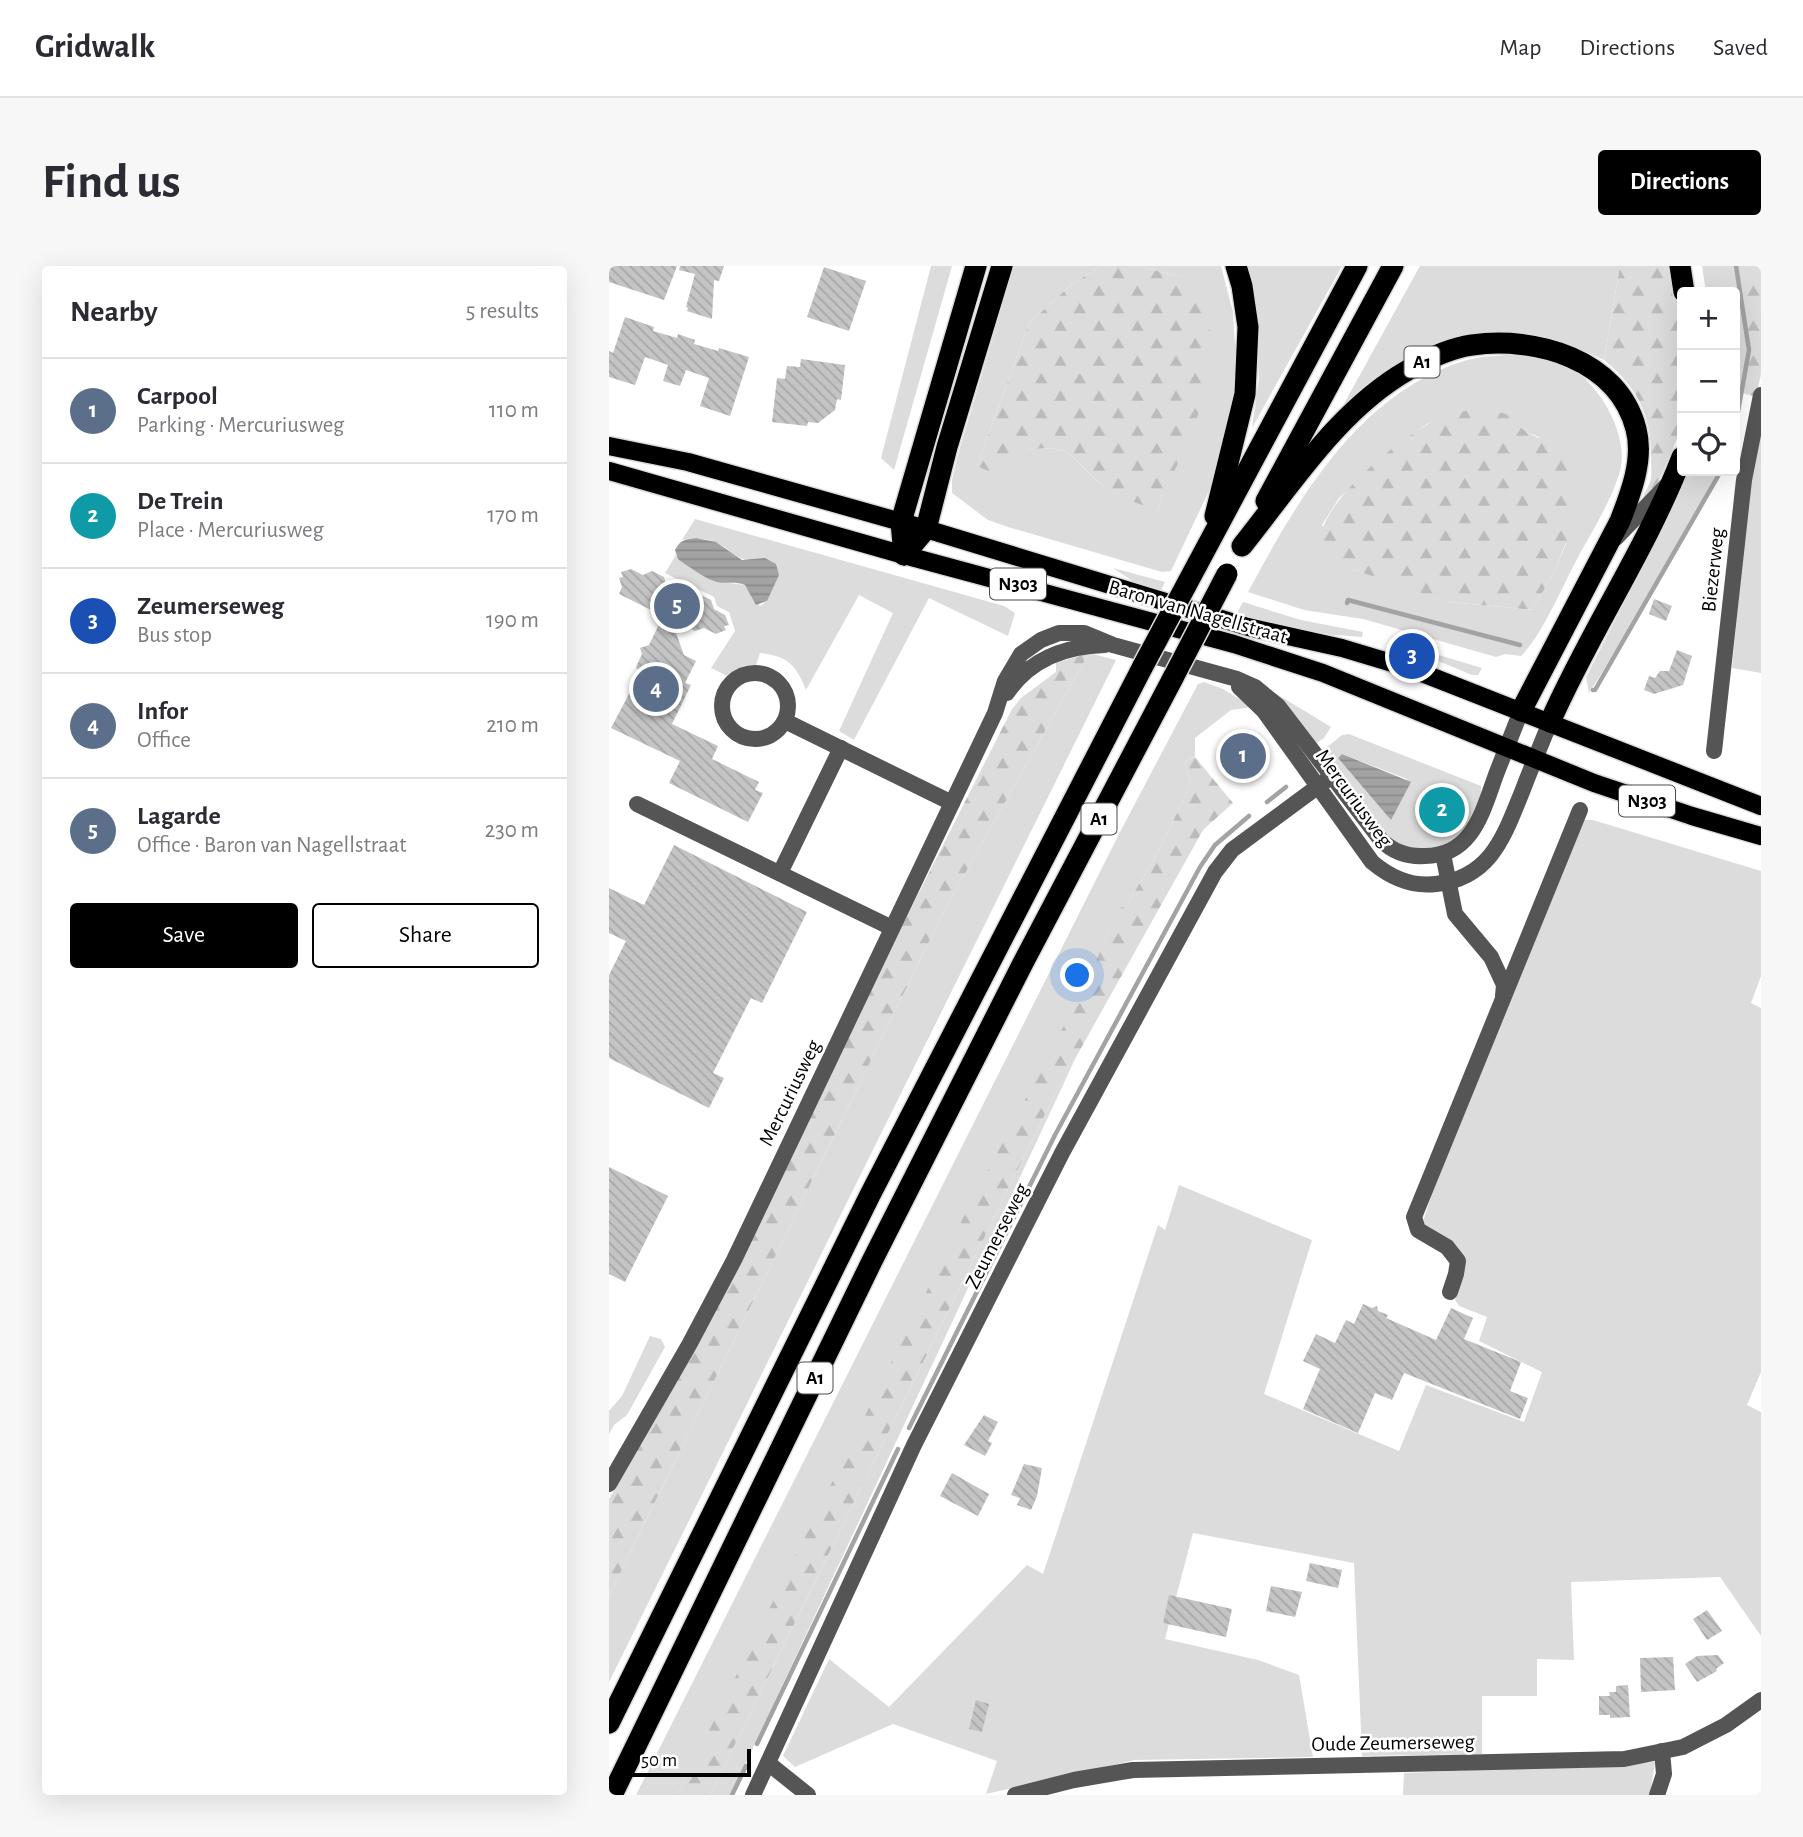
<!DOCTYPE html>
<html lang="en">
<head>
<meta charset="utf-8">
<style>
  body { margin:0; font-family:"Alegreya Sans",sans-serif; background:#f7f7f7; color:#2b2b33 }
  .controls { position:absolute; right:21px; top:21px; display:grid; overflow:hidden; border-radius:7px; box-shadow:0 7px 28px #0002 }
  .controls button { width:63px; height:63px; display:grid; place-items:center; padding:0; border:0; border-bottom:2px solid #e1e1e2; background:#fff; color:#2b2b33; font:35px sans-serif }
  .scale { position:absolute; left:21px; bottom:18px; width:121px; box-sizing:border-box; padding-left:7px; border:4px solid #000; border-top:0; font-size:19px; line-height:24px; white-space:nowrap; color:#000; -webkit-text-stroke:5px #fff; paint-order:stroke }
  .you { position:absolute; left:469px; top:710px; width:24px; height:24px; margin:-18px; border:5px solid #fff; border-radius:50%; background:#1a73e8; box-shadow:0 0 0 10px #1a73e833 }
  .badge { display:grid; place-items:center; width:46px; height:46px; border-radius:50%; background:#000; color:#fff; font-size:23px; font-weight:700 }
  .pin { position:absolute; translate:-50% -50%; border:4px solid #fff; box-shadow:0 2px 7px #0006 }
  .list { margin:0; padding:0; list-style:none }
  h2 { display:flex; justify-content:space-between; align-items:center; height:91px; margin:0; padding:0 28px; font-size:30px }
  h2 small { font-size:23px; font-weight:400; color:#7c7c81 }
  .list li { display:grid; grid-template-columns:46px 1fr auto; gap:21px; align-items:center; box-sizing:border-box; height:105px; padding:0 28px; border-top:2px solid #e1e1e2 }
  .list b { display:block; font-size:26px; white-space:nowrap }
  .list p { margin:0; font-size:23px; white-space:nowrap; color:#7c7c81 }
  .list em { font-size:23px; font-style:normal; color:#7c7c81 }
  .actions { display:flex; gap:14px; padding:21px 28px }
  .actions a { flex:1; padding:16px 0; border:2px solid #000; border-radius:7px; text-align:center; font-size:24px; color:#000 }
  .actions .main { background:#000; color:#fff }
  .icon { flex:none; width:38px; height:38px; fill:none; stroke:currentColor; stroke-width:2; stroke-linecap:round; stroke-linejoin:round }
  .map { position:relative; flex:none; width:1152px; height:1529px; overflow:hidden; border-radius:7px }
  header { display:flex; align-items:center; gap:42px; box-sizing:border-box; height:98px; padding:0 35px; background:#fff; border-bottom:2px solid #e1e1e2 }
  header strong { font-size:33px }
  nav { display:flex; gap:38px; margin-inline-start:auto; font-size:24px }
  .intro { display:flex; align-items:center; justify-content:space-between; box-sizing:border-box; height:168px; padding:0 42px }
  h1 { margin:0; font-size:49px }
  .button { padding:18px 32px; border-radius:7px; background:#000; color:#fff; font-size:24px; font-weight:700 }
  main { display:flex; gap:42px; padding:0 42px }
  aside { flex:1; background:#fff; border-radius:7px; box-shadow:0 7px 28px #0002 }
  .map>svg:first-child { display:block }
</style>
</head>
<body>
<header>
<strong>Gridwalk</strong>
<nav><a>Map</a><a>Directions</a><a>Saved</a></nav>
</header>
<div class="intro"><h1>Find us</h1><a class="button">Directions</a></div>
<main>
<aside>
<h2>Nearby<small>5 results</small></h2>
<ul class="list">
<li><span class="badge" style="background:#5c6f8a">1</span><div><b>Carpool</b><p>Parking · Mercuriusweg</p></div><em>110 m</em></li>
<li><span class="badge" style="background:#0f9aa8">2</span><div><b>De Trein</b><p>Place · Mercuriusweg</p></div><em>170 m</em></li>
<li><span class="badge" style="background:#1a4fb4">3</span><div><b>Zeumerseweg</b><p>Bus stop</p></div><em>190 m</em></li>
<li><span class="badge" style="background:#5c6f8a">4</span><div><b>Infor</b><p>Office</p></div><em>210 m</em></li>
<li><span class="badge" style="background:#5c6f8a">5</span><div><b>Lagarde</b><p>Office · Baron van Nagellstraat</p></div><em>230 m</em></li>
</ul>
<div class="actions"><a class="main">Save</a><a>Share</a></div>
</aside>
<div class="map">
<svg width="1152" height="1529" viewBox="0 0 1152 1529">
  <defs>
    <pattern id="forest-firs" width="22" height="20" patternUnits="userSpaceOnUse" patternTransform="scale(1.75)"><rect width="22" height="20" fill="#dcdcdc"/><path d="M5 1l3.5 6h-7zM16 11l3.5 6h-7z" fill="#bbb"/></pattern>
    <pattern id="water-rules" width="6" height="5" patternUnits="userSpaceOnUse" patternTransform="scale(1.75)"><rect width="6" height="5" fill="#a3a3a3"/><path d="M0 2.5h6" fill="none" stroke="#8b8b8b"/></pattern>
    <pattern id="building-back-hatch" width="6" height="6" patternUnits="userSpaceOnUse" patternTransform="scale(1.75)"><rect width="6" height="6" fill="#c4c4c4"/><path d="M-1 5l2 2M0 0l6 6M5-1l2 2" fill="none" stroke="#a7a7a7"/></pattern>
  </defs>
  <rect width="100%" height="100%" fill="#fff"/>
  <!-- grass -->
  <g fill="#dcdcdc" fill-rule="evenodd">
    <polygon points="322,0 343,0 285,204 272,192"/>
    <path d="M405,0h87l-29,18 -43,39 -52,143 35,4 15,-20c50,-7 42,9 75,35 15,11 39,17 56,25l4,-15 18,-218 -41,-11h82l12,46 4,67 -7,50 -12,43 -47,99 -9,1 -154,-45 -20,-7 -36,-27v-13l5,-22z"/>
    <polygon points="636,0 733,0 643,162 650,113 645,34"/>
    <polygon points="811,0 1011,0 995,94 961,78 915,67 872,69 726,154"/>
    <polygon points="1093,0 1128,0 1139,77 1134,127 1126,174 1126,26 1097,26"/>
    <path d="M912,88c13,3 29,5 42,10 34,14 67,70 57,107 -9,32 -30,63 -45,92 -13,25 -35,75 -54,93l-16,-2 -9,3 -133,-38 -59,-9 -56,-18c50,-93 111,-200 219,-232 17,-5 37,-4 54,-6zM862,143l50,18 5,5 13,5 27,107 -11,27 -22,37 1,2 -84,-8 -98,-33 -30,-44 17,-27 62,-55 26,-19z"/>
    <polygon points="1152,169 1152,407 1123,402 1140,225"/>
    <polygon points="1078,205 1111,205 1047,321 980,427 977,411 1041,286"/>
    <path d="M86,253l309,87 11,7 -7,23 -79,-38 -75,142 -15,-9 54,-118 -34,-18 -53,95c-10,-25 -18,-34 -46,-37l-4,12h-10l-19,11 -16,-8 24,-37 -6,-19 -12,-6 -3,-9 -49,-24 11,-18 27,21 10,5 32,4 15,21 7,-5 -17,-41c-13,0 -18,-9 -29,-15 -11,-7 -26,-8 -39,-5z"/>
    <polygon points="504,302 556,316 550,328 531,320"/>
    <polygon points="634,336 692,354 754,366 753,371 684,366 627,349"/>
    <polygon points="803,381 873,402 869,409 863,409 803,384"/>
    <polygon points="480,387 507,394 0,1416 0,1330 336,643"/>
    <polygon points="595,416 614,423 643,441 622,444 586,472 586,491 576,495 581,516 578,527 545,593 517,640 508,644 482,708 68,1529 27,1529 511,566 589,418"/>
    <polygon points="666,427 722,461 715,472 704,479"/>
    <path d="M740,468l132,52 -1,22 -22,32 -19,10 -22,1 -29,-12 -67,-87 21,-17zM733,488l65,25 -16,40 -53,-61z"/>
    <path d="M975,554h9l168,51v105l-10,27 10,5v364l-14,33 14,7v224l-41,-59 -149,5 3,78 -37,-1v37h-55v58l-120,2 -8,-193 -161,-30 -28,106 93,21 41,15 14,82 -178,3 -149,34 11,-33 -104,-37 -98,43 -12,-11 46,-97 60,48 138,-142 16,9 115,-349 7,5 14,-45 133,55 -48,154 135,57 27,-66 98,37 18,-50 -63,-31 8,-24 -28,-11 -4,-6c19,-48 6,-52 -33,-75l11,-35z"/>
    <polygon points="468,789 122,1529 101,1529 443,834"/>
    <polygon points="41,1070 52,1073 56,1081 18,1149 5,1159 0,1168 0,1145 13,1130"/>
    <polygon points="1046,1496 1041,1529 794,1529 795,1507"/>
  </g>
  <!-- forest -->
  <g fill="url(#forest-firs)">
    <path d="M492,0h38l41,11 22,25 8,30 -4,59 -18,53 -26,51 -4,15c-18,-6 -40,-12 -56,-25 -32,-26 -26,-42 -74,-35l-16,20 -15,5 -20,-9 52,-143 43,-39z"/>
    <path d="M1011,0h54l8,63v85l-2,18 -24,55 -17,21c2,-10 7,-16 11,-26 2,-6 1,-15 1,-22 1,-44 -13,-72 -47,-100z"/>
    <polygon points="1128,0 1152,0 1152,108 1147,131 1134,127 1139,77"/>
    <path d="M862,143h20l17,6 18,17 30,14 13,18 7,32 -2,26 -19,49 -22,37 2,2 -85,-8 -48,-15 -50,-18 -32,-31c7,-40 71,-92 105,-112 13,-9 31,-12 46,-17z"/>
    <polygon points="480,387 336,643 0,1330 0,1233 86,1081 295,656 403,443 412,432 447,406 447,397"/>
    <polygon points="586,491 624,537 594,564 443,834 101,1529 68,1529 354,952 482,708 508,643 517,640 545,593 578,527 581,516 576,495"/>
  </g>
  <!-- water -->
  <g fill="url(#water-rules)">
    <path d="M87,272l20,4 26,18 23,-2 11,6 3,11 -12,26 -11,4 -11,-20c-9,-4 -19,-1 -28,-3 -12,-3 -29,-16 -39,-23l-3,-9c5,-10 11,-11 21,-12z"/>
    <polygon points="733,488 802,516 782,554 729,492"/>
  </g>
  <g fill="none" stroke-linecap="round" stroke-linejoin="round">
    <!-- stream -->
    <g stroke="#a3a3a3" stroke-width="4.5">
      <polyline points="1126,162 1140,84 1127,0"/>
      <polyline points="738,337 739,334 911,379"/>
      <polyline points="984,424 986,424 1112,205"/>
      <polyline points="658,536 677,521"/>
      <polyline points="300,1162 446,869 591,601 606,579 640,550"/>
      <polyline points="148,1478 289,1183"/>
      <polyline points="123,1529 137,1500"/>
    </g>
  </g>
  <!-- building -->
  <g fill="url(#building-back-hatch)">
    <polygon points="0,0 68,0 55,34 0,16"/>
    <polygon points="71,0 115,0 110,15 105,14 103,53 78,45 79,42 77,41 86,8 70,4"/>
    <polygon points="215,1 257,15 240,65 198,51"/>
    <polygon points="16,51 45,61 44,65 68,72 69,68 86,74 85,78 109,85 110,82 140,91 121,150 91,140 100,112 77,104 71,120 54,115 59,99 36,91 26,119 0,111 0,85 4,87"/>
    <polygon points="192,93 236,99 232,134 228,133 226,144 209,157 199,156 198,160 163,156 168,112 176,113 178,100 191,101"/>
    <polygon points="22,303 34,309 43,305 55,311 58,321 68,318 77,322 80,332 90,328 102,334 105,343 116,349 120,359 115,360 117,364 107,368 95,362 86,365 62,353 75,389 87,395 76,417 82,419 63,458 109,480 103,493 150,516 146,524 154,527 139,556 60,517 71,495 2,462 30,409 27,401 33,388 31,382 40,379 54,350 10,328 13,321 10,312 14,311 12,306"/>
    <polygon points="1045,333 1063,340 1057,355 1040,348"/>
    <polygon points="1068,384 1083,390 1074,419 1045,428 1035,424 1040,410 1046,412 1051,405 1060,405"/>
    <polygon points="65,579 198,646 153,737 142,732 104,807 115,812 100,842 0,792 0,709 17,675 0,667 0,622 35,639"/>
    <polygon points="0,901 59,930 16,1016 0,1008"/>
    <polygon points="754,1038 763,1042 768,1040 769,1045 779,1049 777,1052 827,1074 842,1042 864,1052 855,1073 912,1096 901,1125 919,1132 911,1153 795,1107 783,1134 766,1127 749,1167 694,1143 711,1103 694,1095 707,1068 726,1077 737,1054 745,1058"/>
    <polygon points="375,1149 389,1156 379,1175 383,1177 376,1190 355,1179"/>
    <polygon points="415,1198 433,1202 428,1230 422,1244 408,1239 411,1232 402,1229"/>
    <polygon points="343,1207 380,1228 369,1250 331,1230"/>
    <polygon points="701,1297 733,1304 729,1322 697,1315"/>
    <polygon points="662,1320 693,1326 686,1351 657,1345"/>
    <polygon points="560,1329 623,1343 617,1371 554,1357"/>
    <polygon points="1098,1344 1113,1365 1098,1374 1084,1353"/>
    <polygon points="1109,1389 1115,1397 1107,1403 1108,1405 1088,1416 1076,1398 1088,1390"/>
    <polygon points="1064,1391 1066,1424 1032,1426 1031,1392"/>
    <polygon points="1019,1419 1021,1451 1001,1452 1001,1449 990,1449 990,1430 1001,1430 1000,1426 1007,1426 1007,1420"/>
    <polygon points="367,1434 380,1438 373,1466 360,1463"/>
  </g>
  <g fill="none" stroke-linecap="round" stroke-linejoin="round">
    <!-- major casing -->
    <g stroke="#dbdbdb" stroke-width="21">
      <g id="major">
        <polyline points="0,180 79,196 317,263 639,361 733,382 803,403 1152,540"/>
        <polyline points="0,205 295,289 625,378 714,407 985,517 1083,550 1152,570"/>
      </g>
    </g>
    <!-- highway casing -->
    <g stroke="#dbdbdb" stroke-width="24">
      <g id="highway">
        <polyline points="1071,0 1075,26"/>
        <polyline points="657,235 784,0"/>
        <polyline points="606,250 636,128 639,61 633,20 627,0"/>
        <path d="M633,280c49,-61 96,-136 166,-176 19,-11 42,-22 64,-25 63,-9 146,14 164,84 8,30 -5,64 -16,92l-99,190"/>
        <polyline points="295,289 317,263 338,181 393,0"/>
        <polyline points="295,289 292,256 367,0"/>
        <polyline points="588,299 748,0"/>
        <path d="M941,456c40,-91 97,-174 132,-265"/>
        <polyline points="0,1457 261,929 534,400"/>
        <polyline points="3,1529 263,995 414,697 565,410"/>
      </g>
    </g>
    <!-- minor -->
    <g stroke="#555" stroke-width="16">
      <polyline points="1007,272 1057,220"/>
      <circle cx="146" cy="440" r="33"/>
      <path d="M630,421l25,24 108,151c19,16 40,25 64,22 55,-6 68,-48 86,-92 9,-24 19,-47 28,-70"/>
      <path d="M398,427c23,-34 58,-47 98,-48"/>
      <polyline points="176,455 343,537"/>
      <polyline points="1105,485 1135,214 1152,129"/>
      <polyline points="28,538 283,662"/>
      <polyline points="834,588 846,648 882,691 895,719 894,730"/>
      <polyline points="171,607 232,482"/>
      <polyline points="841,1026 847,1008 849,995 838,981 809,964 805,951 971,544"/>
      <path d="M0,1218l80,-139 45,-85 261,-547 10,-32 16,-27 20,-14 18,-7h25l29,12 124,34 18,8 23,19 103,134c12,12 27,17 44,16 49,0 58,-47 72,-84 8,-20 16,-41 24,-61"/>
      <polyline points="159,1497 199,1529"/>
      <polyline points="144,1529 305,1179 453,887 606,606 623,584 723,510"/>
      <polyline points="406,1529 465,1514 524,1504 1015,1493 1074,1481 1117,1459 1152,1434"/>
      <polyline points="1048,1529 1055,1508 1053,1485"/>
    </g>
    <!-- major -->
    <use href="#major" stroke="#000" stroke-width="18"/>
    <!-- highway -->
    <use href="#highway" stroke="#000" stroke-width="21"/>
    <!-- highway-bridge casing -->
    <g stroke="#dbdbdb" stroke-width="24" stroke-linecap="butt">
      <g id="highway-bridge">
        <polyline points="534,400 588,299"/>
        <polyline points="565,410 618,308"/>
      </g>
    </g>
    <!-- highway-bridge -->
    <use href="#highway-bridge" stroke="#000" stroke-width="21"/>
  </g>
  <g text-anchor="middle" dominant-baseline="central" stroke-width="5" stroke-linejoin="round" paint-order="stroke">
    <!-- shield labels -->
    <g fill="#fff" stroke="#4c4c4c" stroke-width="2">
      <rect x="795.5" y="80.5" width="35" height="31" rx="5"/>
      <rect x="381" y="302.5" width="56" height="31" rx="5"/>
      <rect x="1010" y="519.5" width="56" height="31" rx="5"/>
      <rect x="472.5" y="537.5" width="35" height="31" rx="5"/>
      <rect x="188.5" y="1096.5" width="35" height="31" rx="5"/>
    </g>
    <g font-size="19" font-weight="bold" fill="#000">
      <text x="813" y="96">A1</text>
      <text x="409" y="318">N303</text>
      <text x="1038" y="535">N303</text>
      <text x="490" y="553">A1</text>
      <text x="206" y="1112">A1</text>
    </g>
    <!-- street labels -->
    <g font-size="21" fill="#000" stroke="#fff">
      <text transform="translate(1104 304) rotate(-84)">Biezerweg</text>
      <text transform="translate(589 346) rotate(16)">Baron van Nagellstraat</text>
      <text transform="translate(745 532) rotate(54)">Mercuriusweg</text>
      <text transform="translate(181 827) rotate(-64)">Mercuriusweg</text>
      <text transform="translate(388 970) rotate(-63)">Zeumerseweg</text>
      <text transform="translate(784 1477) rotate(-1)">Oude Zeumerseweg</text>
    </g>
  </g>
</svg>
<div class="controls">
<button>+</button>
<button>−</button>
<button><svg class="icon" aria-label="locate" viewBox="0 0 24 24"><circle cx="12" cy="12" r="6"/><path d="M12 2v4M12 18v4M2 12h4M18 12h4"/></svg></button>
</div>
<div class="scale">50 m</div>
<div class="you"></div>
<div class="pin badge" style="left:634px;top:490px;background:#5c6f8a">1</div>
<div class="pin badge" style="left:833px;top:544px;background:#0f9aa8">2</div>
<div class="pin badge" style="left:803px;top:390px;background:#1a4fb4">3</div>
<div class="pin badge" style="left:47px;top:423px;background:#5c6f8a">4</div>
<div class="pin badge" style="left:68px;top:340px;background:#5c6f8a">5</div>
</div>
</main>
</body>
</html>
